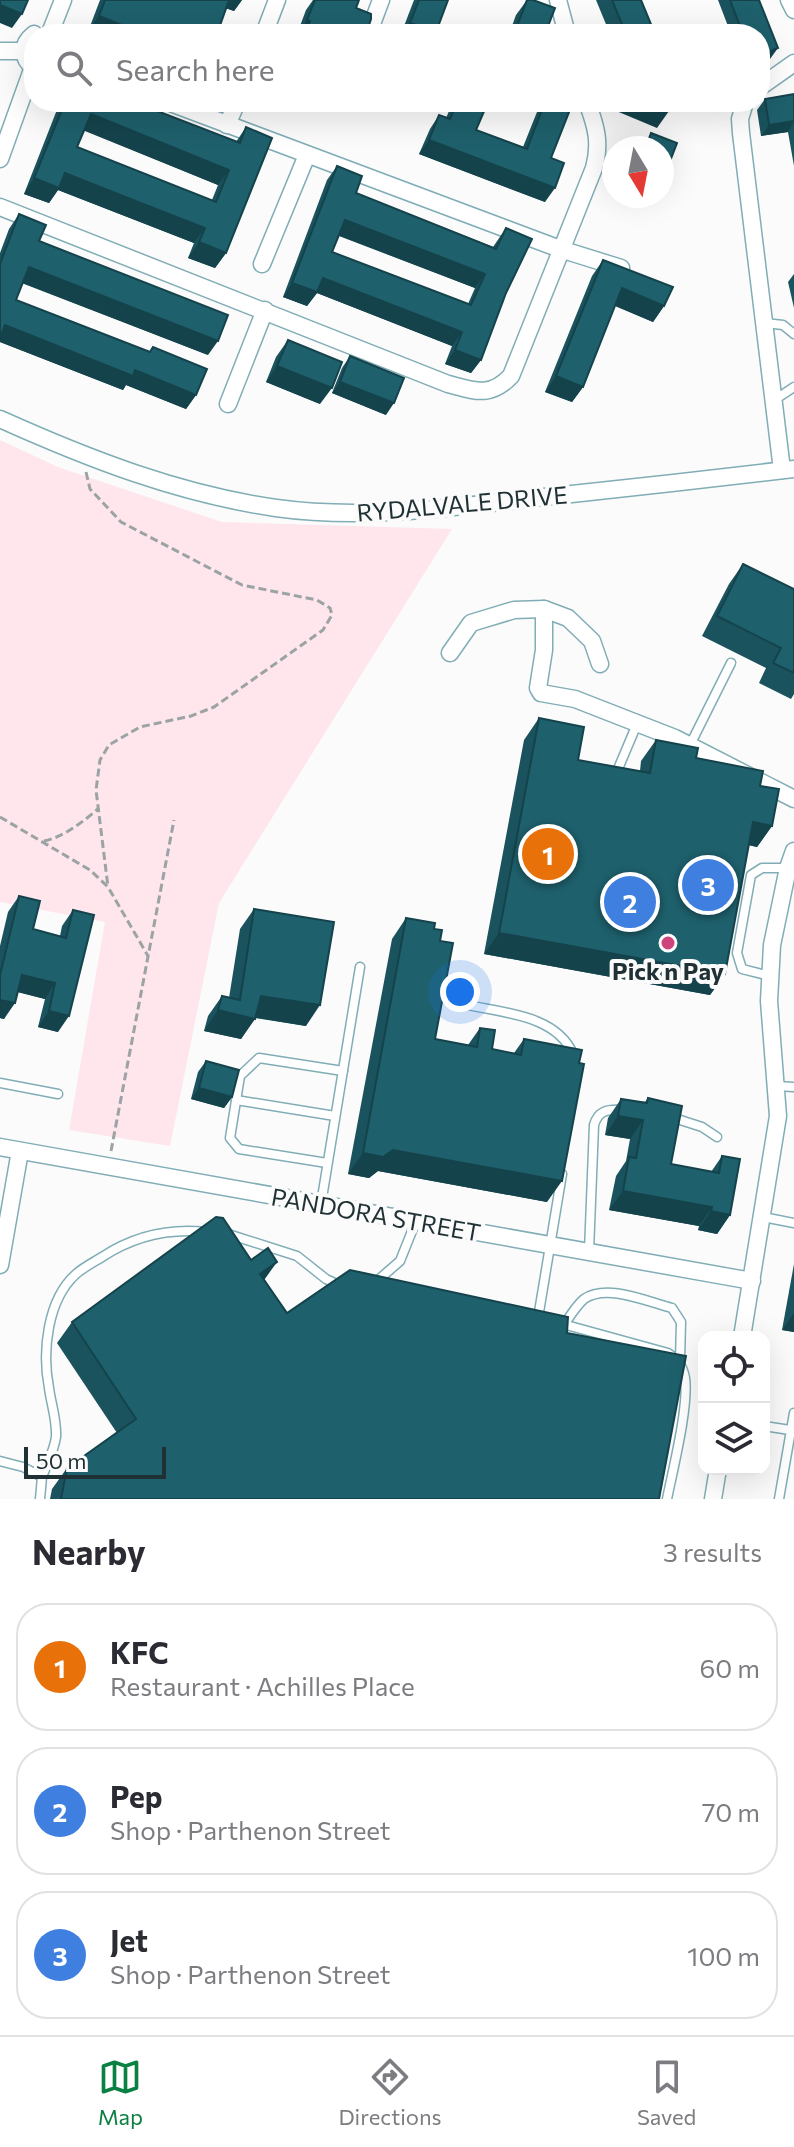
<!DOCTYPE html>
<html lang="en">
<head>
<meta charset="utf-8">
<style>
  body { margin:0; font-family:Commissioner,sans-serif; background:#f7f7f7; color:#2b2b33 }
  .controls { position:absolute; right:24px; bottom:24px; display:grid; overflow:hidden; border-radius:16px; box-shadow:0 8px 32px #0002 }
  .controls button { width:72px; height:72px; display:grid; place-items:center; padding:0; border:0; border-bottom:2px solid #e1e1e2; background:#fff; color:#2b2b33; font:40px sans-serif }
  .compass { position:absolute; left:602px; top:136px; width:72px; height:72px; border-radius:50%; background:#fff; box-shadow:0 8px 32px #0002; rotate:170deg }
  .scale { position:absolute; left:24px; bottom:20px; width:142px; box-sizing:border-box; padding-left:8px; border:4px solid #1f3134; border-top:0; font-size:22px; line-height:28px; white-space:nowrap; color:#1f3134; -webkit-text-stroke:6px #fbfbfb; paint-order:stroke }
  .you { position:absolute; left:460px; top:992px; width:28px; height:28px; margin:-20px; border:6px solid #fff; border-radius:50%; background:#1a73e8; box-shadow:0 0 0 12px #1a73e833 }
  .badge { display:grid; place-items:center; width:52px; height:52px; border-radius:50%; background:#0b8043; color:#fff; font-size:26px; font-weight:700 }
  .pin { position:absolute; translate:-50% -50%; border:4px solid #fff; box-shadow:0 2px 8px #0006 }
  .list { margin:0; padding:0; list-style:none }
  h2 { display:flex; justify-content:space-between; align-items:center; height:104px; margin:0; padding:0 32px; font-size:34px }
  h2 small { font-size:26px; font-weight:400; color:#7c7c81 }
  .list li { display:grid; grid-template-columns:52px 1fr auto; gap:24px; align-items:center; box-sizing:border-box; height:128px; margin:0 16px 16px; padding:0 16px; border:2px solid #e1e1e2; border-radius:32px }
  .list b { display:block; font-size:30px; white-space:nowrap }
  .list p { margin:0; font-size:26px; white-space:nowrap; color:#7c7c81 }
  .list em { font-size:26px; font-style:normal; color:#7c7c81 }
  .icon { flex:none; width:44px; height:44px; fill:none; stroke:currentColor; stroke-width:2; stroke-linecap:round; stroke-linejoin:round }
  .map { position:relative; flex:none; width:794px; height:1499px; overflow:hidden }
  .search { position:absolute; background:#fff; box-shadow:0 8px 32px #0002; left:24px; right:24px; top:24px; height:88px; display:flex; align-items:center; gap:20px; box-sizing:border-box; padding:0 28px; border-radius:32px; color:#7c7c81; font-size:30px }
  .sheet { height:536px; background:#fff }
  nav { display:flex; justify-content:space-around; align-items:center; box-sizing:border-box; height:112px; border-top:2px solid #e1e1e2; background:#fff; font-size:22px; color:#7c7c81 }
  nav a { display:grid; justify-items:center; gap:4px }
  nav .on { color:#0b8043 }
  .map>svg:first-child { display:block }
</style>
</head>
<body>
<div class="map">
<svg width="794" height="1499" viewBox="0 0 794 1499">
  <rect width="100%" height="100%" fill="#fbfbfb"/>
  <!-- green -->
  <polygon fill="#fee6ec" points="0,440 58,467 222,522 452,529 219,903 170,1146 69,1130 105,922 0,902"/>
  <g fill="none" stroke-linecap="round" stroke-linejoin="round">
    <!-- lane casing -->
    <g stroke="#81adb6" stroke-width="11">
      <g id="lane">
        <polyline points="765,323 783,325 794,334"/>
        <polyline points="773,401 794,387"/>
        <polyline points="690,745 731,663"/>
        <polyline points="618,769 637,724"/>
        <polyline points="770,976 742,969 737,953 751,875 762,868 788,868"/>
        <path d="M463,1004c38,9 93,10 110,50"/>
        <polyline points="0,1083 58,1094"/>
        <polyline points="776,1086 794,1087"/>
        <polyline points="236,1100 335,1116"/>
        <polyline points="671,1117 702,1127 717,1137"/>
        <polyline points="327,1163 239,1149 230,1138 240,1076 259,1058 343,1071"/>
        <polyline points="321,1204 360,967"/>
        <polyline points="763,1217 794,1223"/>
        <polyline points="228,1234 297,1256 326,1279 341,1286"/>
        <path d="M589,1251l5,-126c4,-14 13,-16 28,-15"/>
        <polyline points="377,1281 400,1261 416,1221"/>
        <polyline points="538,1318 562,1174"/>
        <path d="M559,1323l109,30c10,7 15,13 17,25 4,28 -12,91 -18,121"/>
        <path d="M564,1325c6,-9 12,-19 20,-26 23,-16 64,3 88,9l9,14 -1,39"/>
        <polyline points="764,1426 790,1430"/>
        <polyline points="0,1461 23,1467 42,1477 40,1499"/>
        <path d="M42,1477c5,-13 12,-26 14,-40 1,-17 -5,-33 -7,-49 -7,-36 -2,-88 27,-114 8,-7 18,-12 26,-17 32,-21 66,-29 104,-25"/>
        <polyline points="779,1499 794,1413"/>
      </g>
    </g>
    <!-- street casing -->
    <g stroke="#81adb6" stroke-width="19">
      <g id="street">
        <polyline points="558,0 567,34"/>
        <polyline points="789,0 794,10"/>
        <polyline points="50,33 63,0"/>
        <path d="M34,34c-13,10 -13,24 0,34"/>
        <polyline points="264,34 277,0"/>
        <polyline points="371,34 372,24 381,0"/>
        <polyline points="0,51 24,51"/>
        <polyline points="760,87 794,63"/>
        <polyline points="168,102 560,249 621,268"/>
        <polyline points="745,102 740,119 741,133 782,470"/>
        <polyline points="227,125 237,102"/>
        <polyline points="0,159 33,67"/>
        <path d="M0,207l448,177c27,7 42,14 63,-8l83,-208c7,-25 2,-42 -7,-66"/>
        <polyline points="262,264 307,155"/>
        <polyline points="228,404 265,310"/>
        <path d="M0,419c89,40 179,75 276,89 86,12 173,0 259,-10 86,-9 173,-19 259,-29"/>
        <polyline points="544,609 544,650 538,688 541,693 575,699 675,738 794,799"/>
        <polyline points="450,653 471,623 514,610 544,609 568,618 592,641 600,664"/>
        <polyline points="0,1147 752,1281"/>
        <polyline points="0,1265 20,1151"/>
        <polyline points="742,1337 778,1116 769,1001 772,945 788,868 794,851"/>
        <polyline points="713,1499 718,1469"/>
      </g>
    </g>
    <!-- path -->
    <g stroke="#9ca3a5" stroke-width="3" stroke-dasharray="8 4" stroke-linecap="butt">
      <polyline points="86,472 90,489 121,522 242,585 317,600 330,608 332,615 323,630 214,707 191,716 140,727 109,745 100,760 96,790 108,887"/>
      <polyline points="0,817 90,870 108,887 148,956"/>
      <path d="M44,841c20,-4 40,-20 55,-33"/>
      <polyline points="111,1151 174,820"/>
    </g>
    <!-- lane -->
    <use href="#lane" stroke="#fff" stroke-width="8"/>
    <!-- street -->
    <use href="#street" stroke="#fff" stroke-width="16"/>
  </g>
  <!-- wall -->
  <g fill="#1a535d" fill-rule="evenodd">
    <polygon points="100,0 242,0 234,11 226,8 217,34 101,34 89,29"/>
    <polygon points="313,0 359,0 356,8 366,34 297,34 306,10"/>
    <polygon points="414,0 448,0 435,34 401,34"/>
    <polygon points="527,0 545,34 509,34 516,15"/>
    <polygon points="596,0 641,0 655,34 610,34"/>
    <polygon points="718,0 759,0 770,59 760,34 731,34"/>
    <polygon points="794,94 794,166 788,132 761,136 757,110 765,99"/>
    <path d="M60,102h74l102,40 10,-15 -20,126 -11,15 -27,-10 6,-15 -136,-53 -9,13 -25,-9zM84,130l134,55 -6,15 -135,-53z"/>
    <polygon points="453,102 488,102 476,130 523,147 541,102 573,102 551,158 545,202 419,154 430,129 439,115 446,118"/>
    <polygon points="651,133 662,148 642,148"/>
    <path d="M337,166l19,27 137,54 13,-19v65l-25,67 -10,13 -26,-9 7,-18 -135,-53 -10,13 -24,-9 44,-117zM339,236l136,52 -7,16 -136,-52z"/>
    <polygon points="19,214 39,241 208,355 23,283 16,300 149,352 153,347 196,395 186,409 126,385 123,390 0,342 0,253 9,229"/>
    <polygon points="603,260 664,306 653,322 615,306 583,387 572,402 545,392 592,276"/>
    <polygon points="794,274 794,308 788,282"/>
    <polygon points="288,340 320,404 266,382 276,357"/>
    <polygon points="350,356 386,415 332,393 342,368"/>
    <polygon points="743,564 794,589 794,694 791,699 759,683 766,668 702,636 729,584"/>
    <polygon points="539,718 578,760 640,771 641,761 656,740 760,786 772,826 757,847 749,845 725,974 710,995 484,954 524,740"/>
    <polygon points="19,896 33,929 60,936 62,926 73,910 58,1032 38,1027 45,999 17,992 4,1019 0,1018 0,946 8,912"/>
    <polygon points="254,909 306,1026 255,1018 241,1039 204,1031 208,1016 222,996 229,998 240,929"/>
    <polygon points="406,918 434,929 440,941 435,1039 468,1045 480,1028 492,1049 514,1053 524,1039 547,1202 378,1171 369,1178 348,1174 392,939"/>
    <polygon points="206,1061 232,1097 224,1108 191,1099 198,1072"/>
    <polygon points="648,1098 671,1164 711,1172 722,1156 730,1215 717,1234 698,1230 699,1226 609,1210 616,1176 626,1161 630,1139 605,1135 608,1118 621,1099 645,1102"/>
    <polygon points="794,1264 794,1332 782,1330"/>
    <polygon points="265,1280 287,1313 567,1333 659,1499 50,1499 52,1489 67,1468 117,1433 57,1343 72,1322"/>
  </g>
  <!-- shaded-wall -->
  <g fill="#15434c">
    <polygon points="227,0 242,0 234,11 222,7"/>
    <polygon points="0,5 22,14 12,28 0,23"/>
    <polygon points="99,16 144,34 101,34 89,29"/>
    <polygon points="307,20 310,21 301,34 298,34"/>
    <polygon points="410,23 436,32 435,34 402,34"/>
    <polygon points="778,48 770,59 760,63 760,55"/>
    <polygon points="276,102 307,102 300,111"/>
    <polygon points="604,102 646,102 669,111 657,128 602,105"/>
    <polygon points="91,114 229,170 218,185 80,129"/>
    <polygon points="794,121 788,132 761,136 769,125"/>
    <polygon points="429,140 555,188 545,202 419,154"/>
    <polygon points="65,173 205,228 194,243 58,190 49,203 24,194 34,178"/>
    <polygon points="623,196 656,196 649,206"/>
    <polygon points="345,220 485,274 475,288 335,234"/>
    <polygon points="199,242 226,253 215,268 188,258"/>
    <polygon points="29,267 218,341 208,355 19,282"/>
    <polygon points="323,278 462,332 452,346 317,293 307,306 283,297 292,283"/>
    <polygon points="622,288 664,306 653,322 611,304"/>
    <polygon points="5,325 135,370 196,395 186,409 126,385 123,390 0,342 0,333"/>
    <polygon points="455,350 481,360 471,373 445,364"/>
    <polygon points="277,366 332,388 320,404 266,382"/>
    <polygon points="556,376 583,387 572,402 545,392"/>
    <polygon points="340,382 394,403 386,415 332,393"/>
    <polygon points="753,822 772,826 757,847 739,843"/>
    <polygon points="499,933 725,974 710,995 484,954"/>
    <polygon points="22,975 55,983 45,999 11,990"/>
    <polygon points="261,996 320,1005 306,1026 246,1016"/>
    <polygon points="0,1000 15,1003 4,1019 0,1018"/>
    <polygon points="218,1010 255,1019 241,1039 204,1031"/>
    <polygon points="49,1011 69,1016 58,1032 38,1027"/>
    <polygon points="199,1088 232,1097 224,1108 191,1099"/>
    <polygon points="618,1116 643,1120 630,1139 605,1135"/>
    <polygon points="393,1150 562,1181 547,1202 378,1171 369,1178 348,1174 363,1153"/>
    <polygon points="623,1191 712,1207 699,1226 609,1210"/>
    <polygon points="711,1211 730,1215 717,1234 698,1230"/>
    <polygon points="277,1262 262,1283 260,1274"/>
    <polygon points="794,1313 794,1332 782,1330"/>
  </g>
  <!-- building -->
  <g fill="#1e606c" stroke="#15434c" stroke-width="2" fill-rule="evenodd">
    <polygon points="0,0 28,0 22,14 0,5"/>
    <polygon points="105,0 229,0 217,34 144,34 99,16"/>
    <polygon points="315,0 359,0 356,8 371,14 371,19 366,34 305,34 310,21 307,20"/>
    <polygon points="419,0 448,0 436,32 410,23"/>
    <polygon points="527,0 533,0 555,8 545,34 514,34"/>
    <polygon points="612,0 641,0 655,34 626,34"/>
    <polygon points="730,0 759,0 778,48 760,55 760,34 743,34"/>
    <polygon points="794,94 794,121 769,125 765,99"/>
    <path d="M65,102h69l106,41 6,-16 26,11 -46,115 -27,-11 6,-14 -72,-28 -68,-27 -6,15 -25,-10zM91,114l138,56 -13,32 -139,-55z"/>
    <polygon points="457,102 488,102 476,130 527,149 545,102 573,102 551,158 564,163 555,188 429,140 439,115 450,119"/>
    <polygon points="646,102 673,102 669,111"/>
    <polygon points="651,133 677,143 662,182 662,148 646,148"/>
    <path d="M337,166l25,10 -6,17 140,56 10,-21 26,11 -26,54 -25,67 -26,-10 7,-18 -139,-54 -6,14 -25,-9zM345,220l140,54 -14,31 -139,-53z"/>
    <polygon points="19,214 46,225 39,241 228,315 218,341 29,267 16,300 150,352 153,347 207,369 196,395 135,370 133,376 5,325 0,339 0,264"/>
    <polygon points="603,260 673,287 664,306 622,288 583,387 556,376"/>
    <polygon points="288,340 342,362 332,388 277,366"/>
    <polygon points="350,356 404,378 394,403 340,382"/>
    <polygon points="743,564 794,589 794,673 773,663 781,648 717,616"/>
    <polygon points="539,718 584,727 578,760 650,773 656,740 698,748 696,758 763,771 760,786 779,789 772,826 753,822 725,974 499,933"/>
    <polygon points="19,896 40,901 33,929 66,938 73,910 94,915 69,1016 49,1011 55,983 22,975 15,1003 0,1000 0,975"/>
    <polygon points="254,909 334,922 320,1005 261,996 255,1019 218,1010 222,996 240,1000"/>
    <polygon points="406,918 435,923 434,929 442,930 440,941 453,943 435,1039 477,1047 480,1028 495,1030 492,1049 521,1055 524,1039 582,1050 579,1063 584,1064 562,1181 393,1150 383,1157 363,1153"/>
    <polygon points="206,1061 239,1070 232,1097 199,1088"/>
    <polygon points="648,1098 682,1106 671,1164 719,1173 722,1156 740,1159 730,1215 711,1211 712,1207 623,1191 629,1157 636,1158 643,1120 618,1116 621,1099 647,1103"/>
    <polygon points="216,1217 223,1218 251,1260 268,1248 277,1262 260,1274 287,1313 350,1270 568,1317 567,1333 686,1356 659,1499 61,1499 67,1468 136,1419 72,1322"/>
  </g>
  <!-- markers -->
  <circle fill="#ce437a" stroke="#fbfbfb" stroke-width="3" cx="668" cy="943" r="8"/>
  <g text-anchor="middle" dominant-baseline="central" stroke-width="8" stroke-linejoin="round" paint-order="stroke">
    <!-- street labels -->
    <g font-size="24" fill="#1f3134" stroke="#fbfbfb">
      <text transform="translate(462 503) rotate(-5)">RYDALVALE DRIVE</text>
      <text transform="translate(376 1214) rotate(10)">PANDORA STREET</text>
    </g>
    <!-- poi labels -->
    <g font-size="24" font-weight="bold" fill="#1f3134" stroke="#fbfbfb">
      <text x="668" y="970">Pick n Pay</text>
    </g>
  </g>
</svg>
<div class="controls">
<button><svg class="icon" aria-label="locate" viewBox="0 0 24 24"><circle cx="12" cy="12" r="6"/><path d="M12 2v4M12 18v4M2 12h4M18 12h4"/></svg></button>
<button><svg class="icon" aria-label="layers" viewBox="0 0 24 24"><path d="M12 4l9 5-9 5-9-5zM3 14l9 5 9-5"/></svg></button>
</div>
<svg class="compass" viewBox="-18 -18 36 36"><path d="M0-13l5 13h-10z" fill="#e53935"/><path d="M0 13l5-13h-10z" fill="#7c7c81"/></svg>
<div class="scale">50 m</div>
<div class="you"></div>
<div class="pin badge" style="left:548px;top:854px;background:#e8710a">1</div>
<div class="pin badge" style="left:630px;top:902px;background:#3f7fe0">2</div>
<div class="pin badge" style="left:708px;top:885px;background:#3f7fe0">3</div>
<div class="search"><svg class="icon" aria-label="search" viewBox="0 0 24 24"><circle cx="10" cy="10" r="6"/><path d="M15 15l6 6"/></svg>Search here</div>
</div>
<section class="sheet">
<h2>Nearby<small>3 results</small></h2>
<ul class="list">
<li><span class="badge" style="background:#e8710a">1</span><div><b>KFC</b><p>Restaurant · Achilles Place</p></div><em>60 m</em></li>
<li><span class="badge" style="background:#3f7fe0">2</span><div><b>Pep</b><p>Shop · Parthenon Street</p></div><em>70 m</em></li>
<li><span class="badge" style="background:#3f7fe0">3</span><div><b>Jet</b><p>Shop · Parthenon Street</p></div><em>100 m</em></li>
</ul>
</section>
<nav>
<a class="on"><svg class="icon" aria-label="map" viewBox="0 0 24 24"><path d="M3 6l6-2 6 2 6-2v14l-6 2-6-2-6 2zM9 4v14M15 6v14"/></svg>Map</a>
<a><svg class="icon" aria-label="directions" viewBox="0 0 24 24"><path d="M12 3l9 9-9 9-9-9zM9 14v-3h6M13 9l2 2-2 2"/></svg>Directions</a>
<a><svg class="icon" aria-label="saved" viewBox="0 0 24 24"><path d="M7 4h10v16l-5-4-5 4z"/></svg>Saved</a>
</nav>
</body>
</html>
